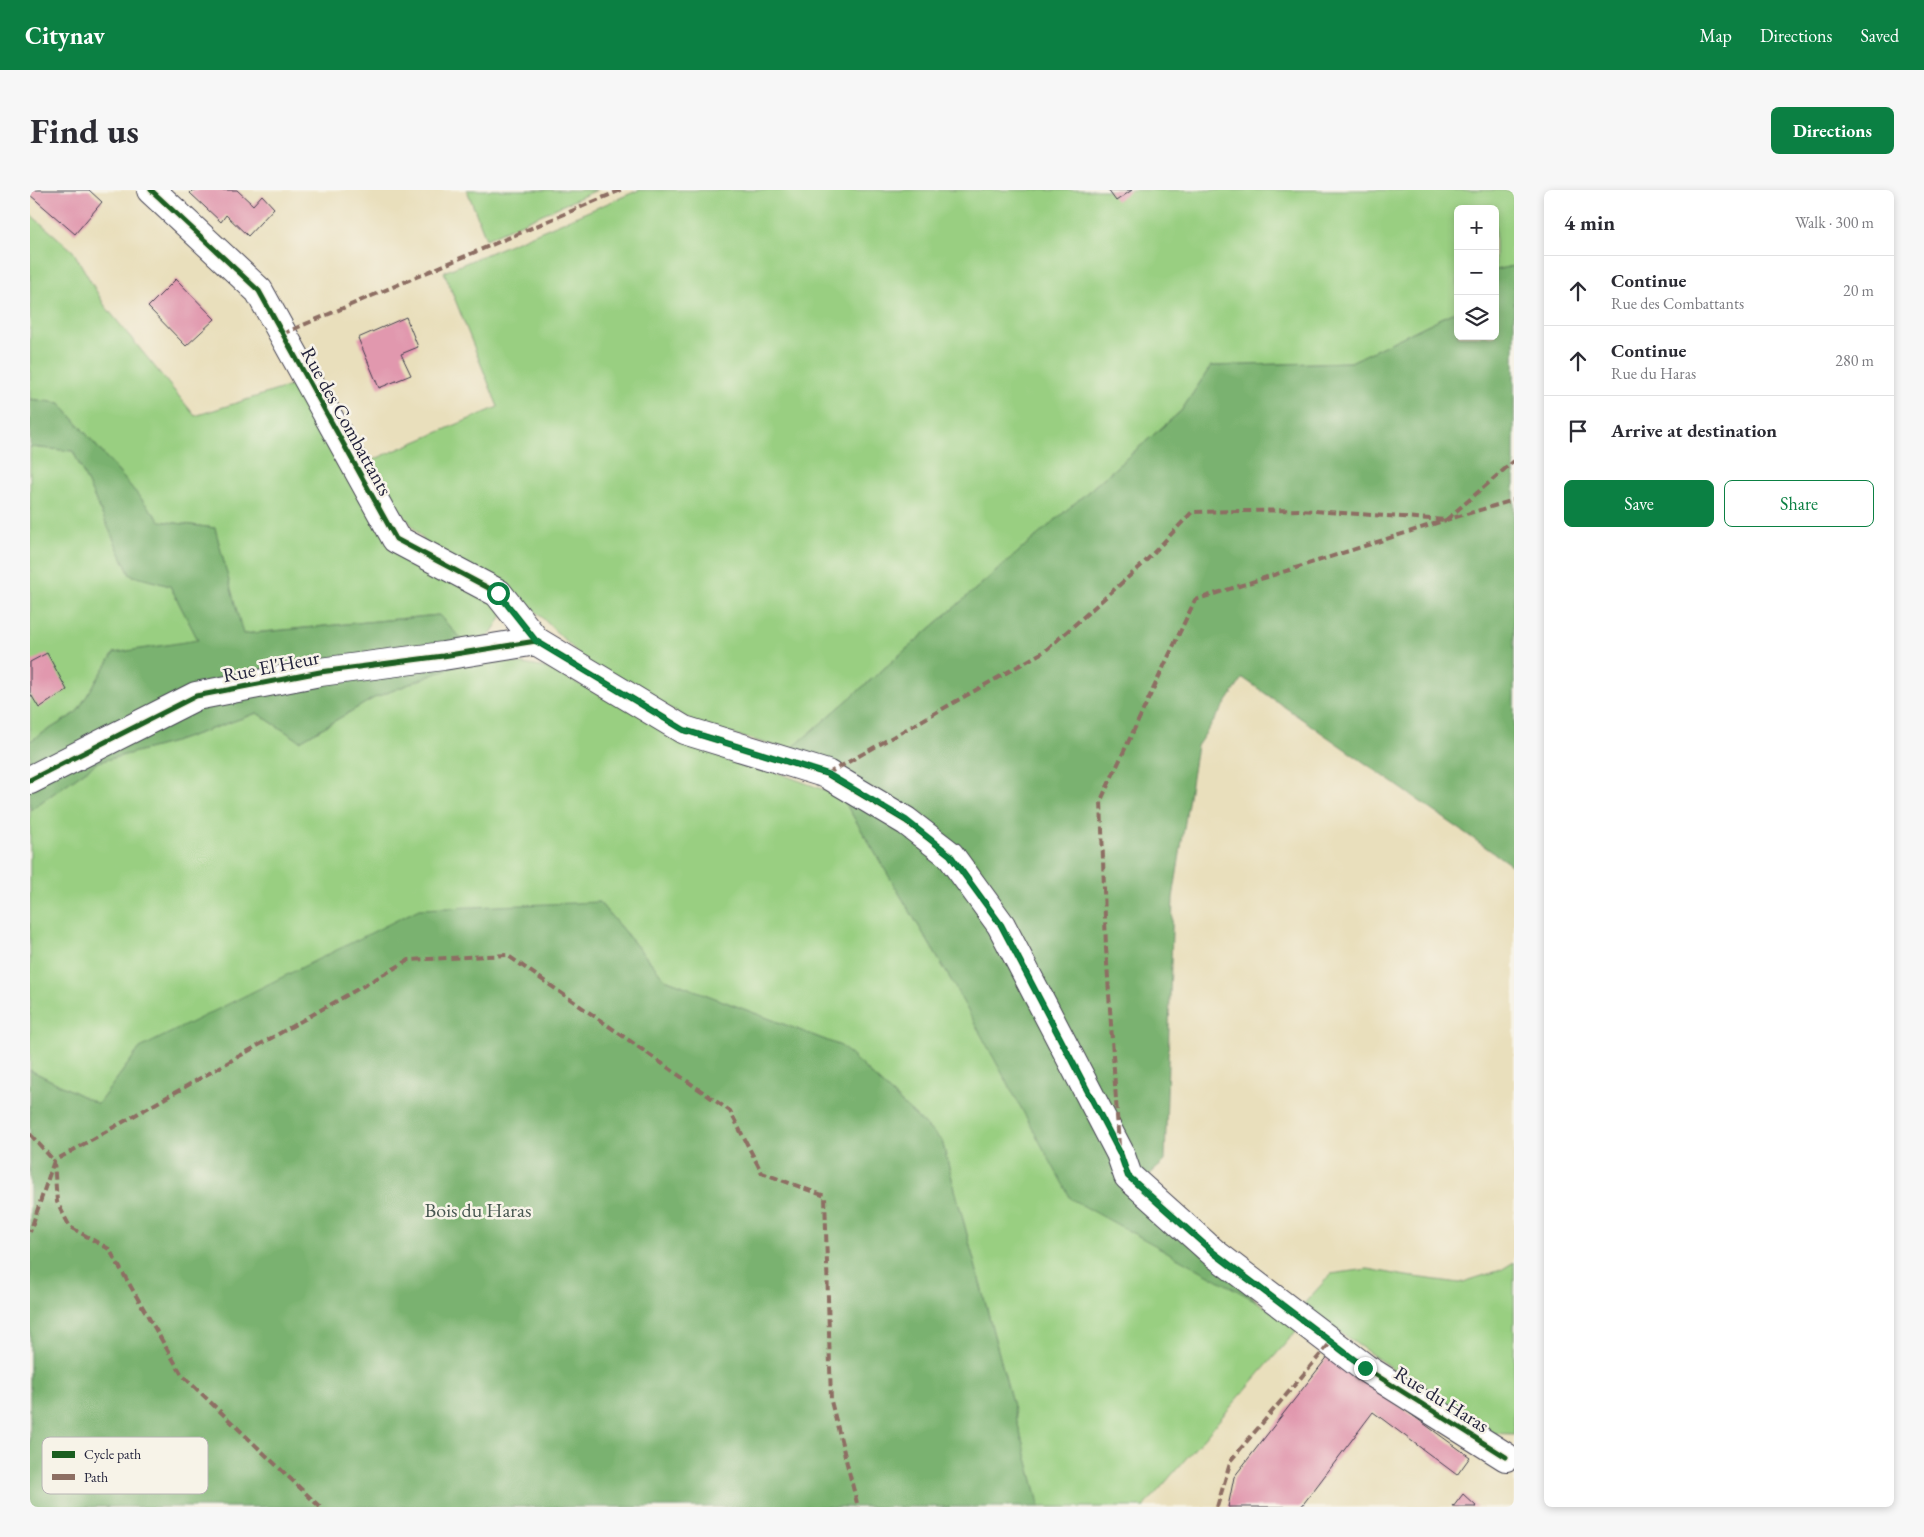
<!DOCTYPE html>
<html lang="en">
<head>
<meta charset="utf-8">
<style>
  body { margin:0; font-family:"EB Garamond",serif; background:#f7f7f7; color:#2b2b33 }
  .controls { position:absolute; right:15px; top:15px; display:grid; overflow:hidden; border-radius:8px; box-shadow:0 2px 8px #0003 }
  .controls button { width:45px; height:45px; display:grid; place-items:center; padding:0; border:0; border-bottom:1px solid #e1e1e2; background:#fff; color:#2b2b33; font:25px sans-serif }
  .stop { position:absolute; width:15px; height:15px; margin:-11px; border:4px solid #0b8043; border-radius:50%; background:#fff }
  .stop.end { background:#0b8043; border-color:#fff; box-shadow:0 1px 5px #0008 }
  .list { margin:0; padding:0; list-style:none }
  h2 { display:flex; justify-content:space-between; align-items:center; height:65px; margin:0; padding:0 20px; font-size:21px }
  h2 small { font-size:16px; font-weight:400; color:#7c7c81 }
  .list li { display:grid; grid-template-columns:32px 1fr auto; gap:15px; align-items:center; box-sizing:border-box; height:70px; padding:0 20px; border-top:1px solid #e1e1e2 }
  .list b { display:block; font-size:19px; white-space:nowrap }
  .list p { margin:0; font-size:16px; white-space:nowrap; color:#7c7c81 }
  .list em { font-size:16px; font-style:normal; color:#7c7c81 }
  .actions { display:flex; gap:10px; padding:15px 20px }
  .actions a { flex:1; padding:11px 0; border:1px solid #0b8043; border-radius:8px; text-align:center; font-size:18px; color:#0b8043 }
  .actions .main { background:#0b8043; color:#fff }
  .icon { flex:none; width:28px; height:28px; fill:none; stroke:currentColor; stroke-width:2; stroke-linecap:round; stroke-linejoin:round }
  .map { position:relative; flex:none; width:1484px; height:1317px; overflow:hidden; border-radius:8px }
  header { display:flex; align-items:center; gap:30px; box-sizing:border-box; height:70px; padding:0 25px; background:#0b8043; color:#fff }
  header strong { font-size:24px }
  nav { display:flex; gap:28px; margin-inline-start:auto; font-size:18px }
  .intro { display:flex; align-items:center; justify-content:space-between; box-sizing:border-box; height:120px; padding:0 30px }
  h1 { margin:0; font-size:35px }
  .button { padding:12px 22px; border-radius:8px; background:#0b8043; color:#fff; font-size:18px; font-weight:700 }
  main { display:flex; gap:30px; padding:0 30px }
  aside { flex:1; background:#fff; border-radius:8px; box-shadow:0 2px 8px #0003 }
  .map>svg:first-child { display:block }
</style>
</head>
<body>
<header>
<strong>Citynav</strong>
<nav><a>Map</a><a>Directions</a><a>Saved</a></nav>
</header>
<div class="intro"><h1>Find us</h1><a class="button">Directions</a></div>
<main>
<div class="map">
<svg width="1484" height="1317" viewBox="0 0 1484 1317">
  <rect width="100%" height="100%" fill="#f7f3e8"/>
  <filter id="ink" filterUnits="userSpaceOnUse"><feTurbulence type="fractalNoise" baseFrequency=".02" numOctaves="2"/><feDisplacementMap in="SourceGraphic" scale="10" xChannelSelector="R" yChannelSelector="G"/><feConvolveMatrix kernelMatrix="1 2 1 2 8 2 1 2 1" color-interpolation-filters="sRGB"/></filter>
  <filter id="wash" filterUnits="userSpaceOnUse"><feTurbulence type="fractalNoise" baseFrequency=".0096" numOctaves="4" result="noise"/><feDisplacementMap in="SourceGraphic" scale="20" xChannelSelector="R" yChannelSelector="G"/><feGaussianBlur stdDeviation="1.12" result="paint"/><feColorMatrix in="noise" values="0 0 0 0 0 0 0 0 0 0 0 0 0 0 0 0 0 1.4 0 .05"/><feComposite in="paint" operator="in"/></filter>
  <g filter="url(#wash)">
    <rect width="100%" height="100%" fill="#e9dfbc"/>
    <!-- green -->
    <g fill="#99cf81" stroke="#5e785e">
      <polygon points="437,0 567,0 456,49"/>
      <polygon points="609,0 1484,0 1484,76 1465,80 1465,19 1428,19 1428,120 1321,172 1181,176 1151,221 760,560 669,535 558,473 488,404 399,357 333,274 468,217 414,82"/>
      <polygon points="0,24 43,61 75,116 165,226 273,192 336,316 459,403 474,423 459,446 435,453 408,425 212,444 185,338 130,331 30,213 0,209"/>
      <polygon points="0,257 43,261 100,385 140,396 169,451 84,463 46,523 0,551"/>
      <polygon points="448,467 517,478 669,554 811,606 921,790 1228,1112 1268,1139 1114,1317 1010,1317 912,951 811,856 635,789 569,712 110,858 68,914 0,880 0,620 68,572 144,552 227,523 270,551 344,508"/>
      <polygon points="1484,1072 1484,1244 1455,1243 1272,1116 1301,1084 1338,1079 1376,1086 1430,1093 1471,1080"/>
    </g>
    <!-- forest -->
    <g fill="#7ab26f" stroke="#4e6a55">
      <polygon points="1484,76 1484,677 1213,488 1167,556 1143,708 1135,971 1101,1001 1228,1112 1041,1009 921,790 811,606 760,560 1151,221 1181,176 1321,172 1428,120 1428,146 1465,146 1465,80"/>
      <polygon points="0,209 30,213 130,331 185,338 213,444 409,425 448,467 344,508 270,551 227,523 144,552 68,572 0,620 0,551 46,523 84,463 168,450 140,396 100,385 43,261 0,257"/>
      <polygon points="569,712 635,789 811,856 912,951 1010,1317 0,1317 0,880 68,914 110,858 389,719"/>
    </g>
    <g id="blocks">
      <!-- building -->
      <g fill="#e198ae">
        <polygon points="0,0 59,0 72,12 45,44 0,5"/>
        <polygon points="163,0 207,0 223,15 232,5 244,18 218,46 196,25 191,32 160,3"/>
        <polygon points="1078,0 1102,0 1086,11"/>
        <polygon points="146,89 185,129 156,156 118,117"/>
        <polygon points="376,127 388,157 371,164 381,185 349,198 328,148"/>
        <polygon points="17,463 37,500 9,518 0,503 0,472"/>
        <polygon points="1299,1165 1440,1267 1427,1285 1343,1222 1271,1317 1198,1317 1204,1287"/>
        <polygon points="1433,1304 1447,1317 1423,1317"/>
      </g>
    </g>
  </g>
  <g filter="url(#ink)">
    <use href="#blocks" fill-opacity="0" stroke="#403e4e" stroke-width="1"/>
    <g fill="none" stroke-linecap="round" stroke-linejoin="round">
      <!-- street casing -->
      <g stroke="#403e4e" stroke-width="30">
        <g id="street">
          <polyline points="121,0 229,101 366,349 468,403 506,451 654,540 797,584 876,631 920,665 971,735 1090,963 1098,986 1184,1063 1335,1178 1476,1267"/>
          <polyline points="0,590 166,506 290,482 413,466 506,451"/>
        </g>
      </g>
      <!-- street -->
      <use href="#street" stroke="#fff" stroke-width="28"/>
      <!-- quiet -->
      <g stroke="#8d6e63" stroke-width="4" stroke-dasharray="8 4" stroke-linecap="butt">
        <polyline points="252,144 591,0"/>
        <polyline points="797,584 1015,461 1113,374 1162,322 1269,320 1416,330 1484,271"/>
        <polyline points="0,944 24,971 0,1042"/>
        <polyline points="1089,956 1076,758 1071,610 1165,410 1416,330 1484,310"/>
        <polyline points="290,1317 152,1185 79,1059 40,1037 27,1012 24,971 379,770 477,765 700,921 732,983 795,1006 801,1211 828,1317"/>
        <polyline points="1187,1317 1201,1270 1301,1152"/>
      </g>
      <!-- cycleway casing -->
      <g stroke="#f7f3e8" stroke-width="8">
        <g id="cycleway">
          <polyline points="121,0 229,101 366,349 468,403 506,451 654,540 797,584 876,631 920,665 971,735 1090,963 1098,986 1184,1063 1335,1178 1476,1267"/>
          <polyline points="0,590 166,506 290,482 413,466 506,451"/>
        </g>
      </g>
      <!-- cycleway -->
      <use href="#cycleway" stroke="#1b5e20" stroke-width="5"/>
    </g>
  </g>
  <g fill="none" stroke-linecap="round" stroke-linejoin="round" filter="url(#ink)">
    <!-- route -->
    <polyline stroke="#0b8043" stroke-width="6" points="468,403 506,451 654,540 798,584 876,630 920,665 971,735 1090,963 1098,986 1184,1063 1335,1178"/>
  </g>
  <g text-anchor="middle" dominant-baseline="central" stroke-width="5" stroke-linejoin="round" paint-order="stroke">
    <!-- street labels -->
    <g font-size="20" fill="#22223b" stroke="#f7f3e8">
      <text transform="translate(317 231) rotate(61)">Rue des Combattants</text>
      <text transform="translate(241 476) rotate(-11)">Rue El'Heur</text>
      <text transform="translate(1412 1209) rotate(32)">Rue du Haras</text>
    </g>
    <!-- park labels -->
    <g font-size="20" fill="#465650" stroke="#f7f3e8">
      <text x="448" y="1020">Bois du Haras</text>
    </g>
  </g>
  <!-- legend -->
  <rect x="12" y="1247" width="166" height="57" rx="8" fill="#f7f3e8" stroke="#b7b4b4" stroke-width="1"/>
  <rect x="22" y="1261" width="23" height="7" fill="#1b5e20"/>
  <rect x="22" y="1284" width="23" height="6" fill="#8d6e63"/>
  <g font-size="14" fill="#22223b">
    <text x="54" y="1269">Cycle path</text>
    <text x="54" y="1292">Path</text>
  </g>
</svg>
<div class="controls">
<button>+</button>
<button>−</button>
<button><svg class="icon" aria-label="layers" viewBox="0 0 24 24"><path d="M12 4l9 5-9 5-9-5zM3 14l9 5 9-5"/></svg></button>
</div>
<div class="stop" style="left:468px;top:403px"></div>
<div class="stop end" style="left:1335px;top:1178px"></div>
</div>
<aside>
<h2>4 min<small>Walk · 300 m</small></h2>
<ul class="list">
<li><svg class="icon" aria-label="ahead" viewBox="0 0 24 24"><path d="M12 20V5M6 11l6-6 6 6"/></svg><div><b>Continue</b><p>Rue des Combattants</p></div><em>20 m</em></li>
<li><svg class="icon" aria-label="ahead" viewBox="0 0 24 24"><path d="M12 20V5M6 11l6-6 6 6"/></svg><div><b>Continue</b><p>Rue du Haras</p></div><em>280 m</em></li>
<li><svg class="icon" aria-label="arrive" viewBox="0 0 24 24"><path d="M6 21V4h12l-3 4 3 4H6"/></svg><div><b>Arrive at destination</b></div></li>
</ul>
<div class="actions"><a class="main">Save</a><a>Share</a></div>
</aside>
</main>
</body>
</html>
